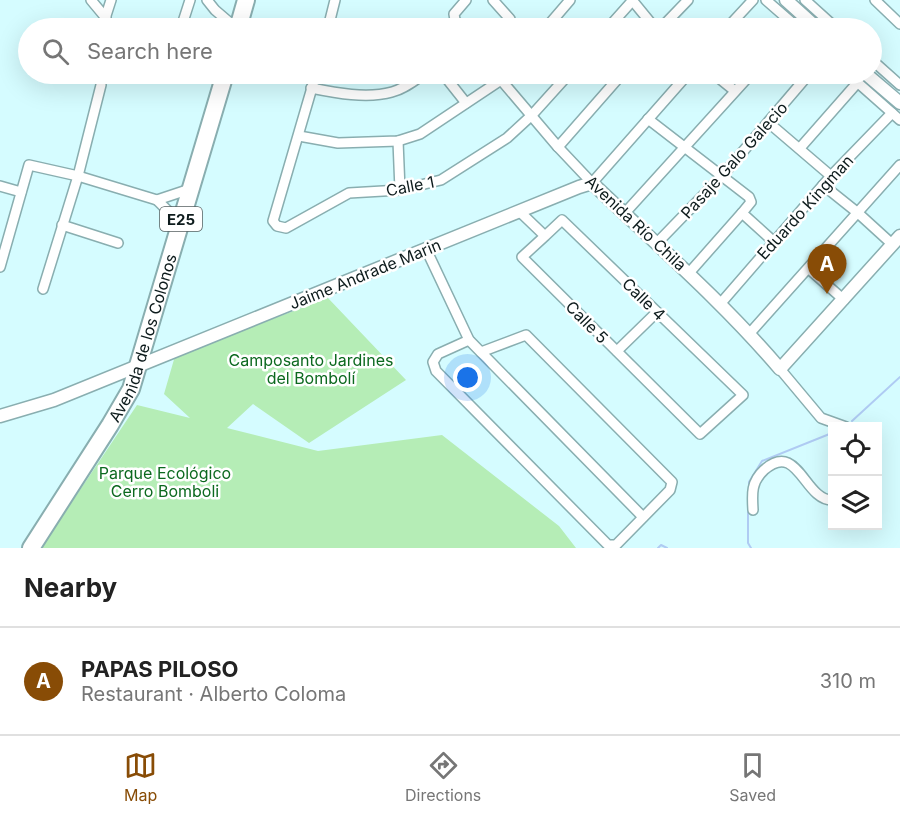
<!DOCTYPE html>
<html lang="en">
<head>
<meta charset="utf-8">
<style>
  body { margin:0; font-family:Inter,sans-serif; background:#f2f2f2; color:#222 }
  .controls { position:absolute; right:18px; bottom:18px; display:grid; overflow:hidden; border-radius:0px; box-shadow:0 6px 24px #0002 }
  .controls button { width:54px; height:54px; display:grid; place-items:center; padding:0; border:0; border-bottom:2px solid #e0e0e0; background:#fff; color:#222; font:30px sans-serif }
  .you { position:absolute; left:468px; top:378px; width:21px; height:21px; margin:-15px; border:4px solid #fff; border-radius:50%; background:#1a73e8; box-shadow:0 0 0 9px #1a73e833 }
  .badge { display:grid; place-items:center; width:39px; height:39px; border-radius:50%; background:#884c06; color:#fff; font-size:20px; font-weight:700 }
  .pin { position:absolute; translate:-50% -50px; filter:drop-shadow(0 2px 3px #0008) }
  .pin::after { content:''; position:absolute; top:32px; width:21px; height:18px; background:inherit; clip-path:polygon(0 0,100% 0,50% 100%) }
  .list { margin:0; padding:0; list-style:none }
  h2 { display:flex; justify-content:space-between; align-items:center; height:78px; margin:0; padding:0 24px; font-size:26px }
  h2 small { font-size:20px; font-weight:400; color:#767676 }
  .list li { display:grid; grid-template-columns:39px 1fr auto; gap:18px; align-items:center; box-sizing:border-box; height:108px; padding:0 24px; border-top:2px solid #e0e0e0 }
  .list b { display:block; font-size:22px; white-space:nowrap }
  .list p { margin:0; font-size:20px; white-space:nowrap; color:#767676 }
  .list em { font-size:20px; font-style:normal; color:#767676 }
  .icon { flex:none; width:33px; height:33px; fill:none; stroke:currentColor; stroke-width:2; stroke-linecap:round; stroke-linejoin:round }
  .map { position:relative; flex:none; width:900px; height:548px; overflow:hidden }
  .search { position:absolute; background:#fff; box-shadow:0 6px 24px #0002; left:18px; right:18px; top:18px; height:66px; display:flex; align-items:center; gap:15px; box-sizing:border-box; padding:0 21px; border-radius:33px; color:#767676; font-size:22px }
  .sheet { height:186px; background:#fff }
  nav { display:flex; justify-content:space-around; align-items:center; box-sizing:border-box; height:84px; border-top:2px solid #e0e0e0; background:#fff; font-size:16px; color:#767676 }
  nav a { display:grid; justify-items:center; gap:3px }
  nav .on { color:#884c06 }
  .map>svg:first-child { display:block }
</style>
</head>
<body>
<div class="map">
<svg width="900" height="548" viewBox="0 0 900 548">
  <rect width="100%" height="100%" fill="#d5fcff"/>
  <!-- green -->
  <polygon fill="#b5edb6" points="328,298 406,380 309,443 253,404 227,428 318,451 442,435 559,526 576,548 41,548 137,405 190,418 164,394 175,356"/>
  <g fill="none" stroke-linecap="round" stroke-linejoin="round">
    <!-- stream -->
    <g stroke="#afcbf3" stroke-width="2">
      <polyline points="852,421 900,377"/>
      <polyline points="749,492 749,482 762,461 832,433"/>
      <polyline points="748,504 748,543 751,548"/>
      <polyline points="658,548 661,545 667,548"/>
    </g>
    <!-- street casing -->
    <g stroke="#89aeb0" stroke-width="12">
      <g id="street">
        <polyline points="91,0 106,18"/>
        <polyline points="207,0 215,10 236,28"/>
        <polyline points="493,0 510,19 510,23 505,28"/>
        <polyline points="632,0 655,28"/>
        <polyline points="766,0 798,28"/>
        <polyline points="805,0 836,28"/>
        <polyline points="875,0 900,24"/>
        <polyline points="102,28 111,0"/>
        <polyline points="181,28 190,0"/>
        <polyline points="328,28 335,0"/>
        <polyline points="462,28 455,20 454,14 466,0"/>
        <polyline points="546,28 570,0"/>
        <polyline points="608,28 633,0"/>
        <polyline points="661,28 688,0"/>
        <polyline points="727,28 753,0"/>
        <polyline points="872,60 900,85"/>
        <polyline points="316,74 273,221 277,226 286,228 349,193 400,190 441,180 507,138 532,115 569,74"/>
        <polyline points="443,74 466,103"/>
        <polyline points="496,74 558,147 592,183 688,74"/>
        <polyline points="714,74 735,91"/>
        <polyline points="848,74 900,120"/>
        <path d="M311,88c25,5 56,11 81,4 12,-3 22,-11 32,-18"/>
        <polyline points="648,119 749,197 751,202 742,213 773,241"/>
        <polyline points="769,123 831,176"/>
        <polyline points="299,136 338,143 398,141 420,134 501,80 507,74"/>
        <polyline points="398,141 400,190"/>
        <polyline points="558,147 622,74"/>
        <polyline points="800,148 858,82"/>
        <polyline points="823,185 858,213 892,244"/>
        <polyline points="0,186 21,192"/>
        <polyline points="157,200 180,223"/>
        <polyline points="519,211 545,236 522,257 700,434 743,395 562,220 545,236"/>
        <polyline points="624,214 751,74"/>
        <polyline points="62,225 118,243"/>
        <polyline points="656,244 722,176 809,74"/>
        <polyline points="426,249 469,340 643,517"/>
        <polyline points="0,267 29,165 78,176 157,200 190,189"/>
        <polyline points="809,269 844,300"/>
        <polyline points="689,273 742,213"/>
        <polyline points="43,289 78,176 101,85"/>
        <polyline points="721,303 831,176 892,113"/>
        <polyline points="750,333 900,165"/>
        <polyline points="469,340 438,354 433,362 436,371 608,545 616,545 670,490 672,482 526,335 481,352"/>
        <polyline points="617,351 657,312"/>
        <polyline points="780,369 821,418 846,427"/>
        <path d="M753,510c-1,-16 -2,-28 11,-40 34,-30 40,30 68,30"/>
      </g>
    </g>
    <!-- secondary casing -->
    <g stroke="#89aeb0" stroke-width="15">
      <g id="secondary">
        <polyline points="786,0 817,28"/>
        <polyline points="866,74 900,103"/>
        <path d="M0,416l54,-16 525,-213 13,-4c64,61 131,119 188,186l120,-133"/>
      </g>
    </g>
    <!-- highway casing -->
    <g stroke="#89aeb0" stroke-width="20">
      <g id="highway">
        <polyline points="238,28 246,0"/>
        <path id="s1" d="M31,548l79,-123 21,-36 94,-315"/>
      </g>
    </g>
    <!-- street -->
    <use href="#street" stroke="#fff" stroke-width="9"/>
    <!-- secondary -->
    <use href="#secondary" stroke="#fff" stroke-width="12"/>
    <!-- highway -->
    <use href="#highway" stroke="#fff" stroke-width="16"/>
  </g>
  <g text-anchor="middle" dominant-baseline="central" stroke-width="5" stroke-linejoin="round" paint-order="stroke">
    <!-- shield labels -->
    <rect fill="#fff" stroke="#565f60" stroke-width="1.5" x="160" y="207" width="42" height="24" rx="4.5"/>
    <g font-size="15" font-weight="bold" fill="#0d1b1c">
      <text x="181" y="219">E25</text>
    </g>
    <!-- street labels -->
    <g font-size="16" fill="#0d1b1c" stroke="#fff">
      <text transform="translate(734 160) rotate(-48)">Pasaje Galo Galecio</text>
      <text transform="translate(410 186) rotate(-11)">Calle 1</text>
      <text transform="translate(805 207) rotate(-48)">Eduardo Kingman</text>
      <text transform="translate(636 223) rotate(43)">Avenida Río Chila</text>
      <text transform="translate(365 274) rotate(-22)">Jaime Andrade Marin</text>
      <text transform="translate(644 299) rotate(44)">Calle 4</text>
      <text transform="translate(587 322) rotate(45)">Calle 5</text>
      <text stroke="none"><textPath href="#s1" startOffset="240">Avenida de los Colonos</textPath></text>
    </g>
    <!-- park labels -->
    <g font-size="16" fill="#0c691f" stroke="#fff">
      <text x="311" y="360">Camposanto Jardines<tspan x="311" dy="18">del Bombolí</tspan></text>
      <text x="165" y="473">Parque Ecológico<tspan x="165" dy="18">Cerro Bomboli</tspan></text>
    </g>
  </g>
</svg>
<div class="controls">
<button><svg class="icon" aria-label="locate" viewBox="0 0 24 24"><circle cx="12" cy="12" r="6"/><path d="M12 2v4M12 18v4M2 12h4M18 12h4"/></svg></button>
<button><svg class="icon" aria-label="layers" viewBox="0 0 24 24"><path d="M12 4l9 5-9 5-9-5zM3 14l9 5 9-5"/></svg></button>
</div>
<div class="you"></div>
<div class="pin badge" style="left:827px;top:294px">A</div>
<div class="search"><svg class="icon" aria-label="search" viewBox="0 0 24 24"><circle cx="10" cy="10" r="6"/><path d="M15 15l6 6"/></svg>Search here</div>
</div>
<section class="sheet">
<h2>Nearby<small></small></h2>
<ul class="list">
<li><span class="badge">A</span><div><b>PAPAS PILOSO</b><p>Restaurant · Alberto Coloma</p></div><em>310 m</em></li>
</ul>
</section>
<nav>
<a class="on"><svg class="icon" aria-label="map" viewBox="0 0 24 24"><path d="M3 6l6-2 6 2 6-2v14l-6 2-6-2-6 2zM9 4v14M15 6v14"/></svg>Map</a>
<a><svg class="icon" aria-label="directions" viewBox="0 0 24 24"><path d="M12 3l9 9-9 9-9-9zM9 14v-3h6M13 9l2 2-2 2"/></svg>Directions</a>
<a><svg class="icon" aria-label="saved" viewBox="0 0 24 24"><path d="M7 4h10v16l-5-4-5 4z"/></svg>Saved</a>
</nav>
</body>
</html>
